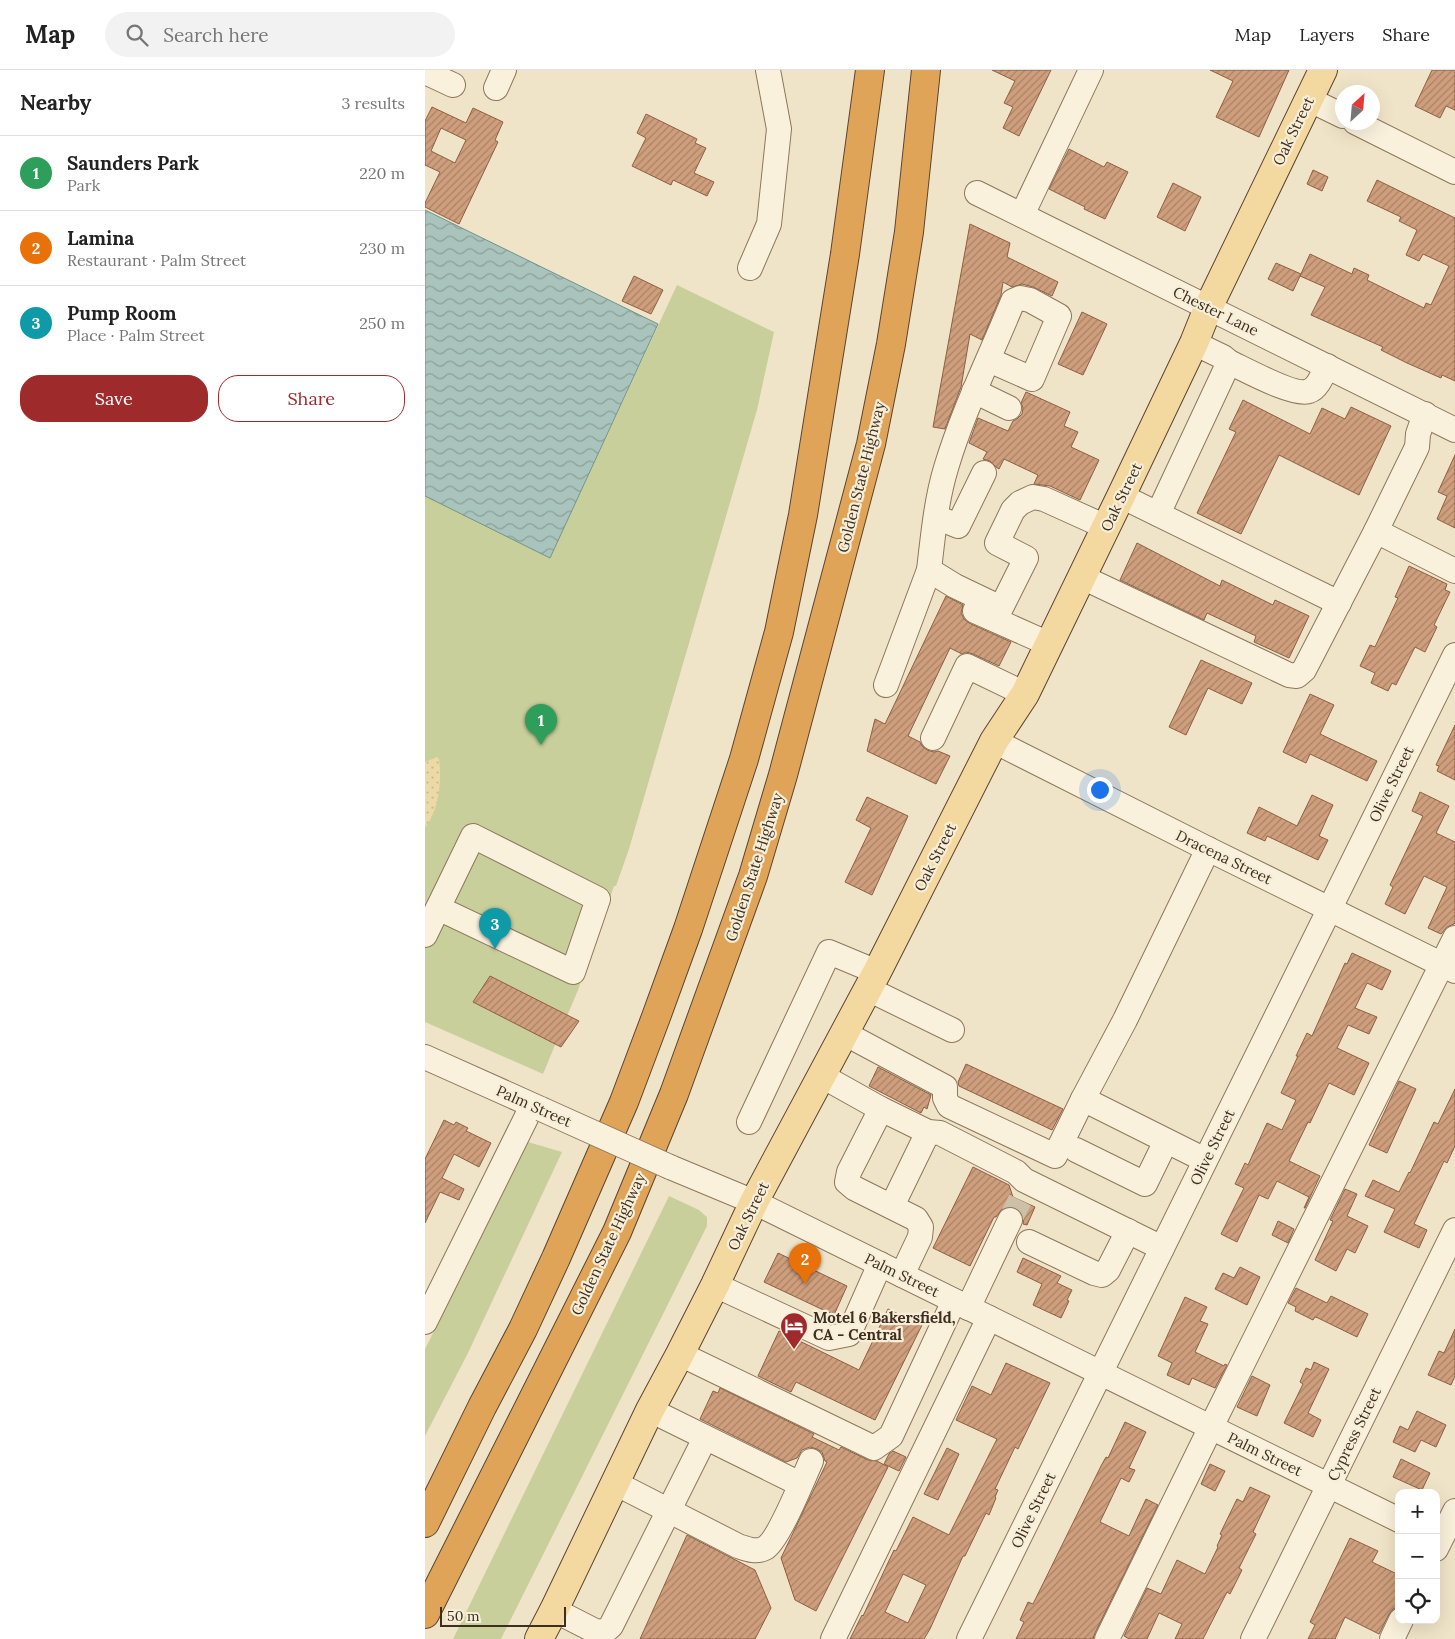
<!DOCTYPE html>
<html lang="en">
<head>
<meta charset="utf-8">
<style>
  body { margin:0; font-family:Lora,serif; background:#f2f2f2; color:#222 }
  .controls { position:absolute; right:15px; bottom:15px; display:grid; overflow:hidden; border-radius:10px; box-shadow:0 5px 20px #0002 }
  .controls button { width:45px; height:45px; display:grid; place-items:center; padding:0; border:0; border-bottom:1px solid #e0e0e0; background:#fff; color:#222; font:25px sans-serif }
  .compass { position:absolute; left:910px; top:15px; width:45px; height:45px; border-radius:50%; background:#fff; box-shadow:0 5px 20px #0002; rotate:26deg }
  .scale { position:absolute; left:15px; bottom:12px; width:126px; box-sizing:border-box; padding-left:5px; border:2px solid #3d2e20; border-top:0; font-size:14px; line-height:18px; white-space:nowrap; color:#3d2e20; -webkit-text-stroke:4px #f7eed8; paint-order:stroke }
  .you { position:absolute; left:674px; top:719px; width:18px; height:18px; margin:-12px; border:4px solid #fff; border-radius:50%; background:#1a73e8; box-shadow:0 0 0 8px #1a73e833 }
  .badge { display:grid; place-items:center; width:32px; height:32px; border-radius:50%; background:#9e2a2b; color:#fff; font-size:16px; font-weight:700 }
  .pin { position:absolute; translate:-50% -41px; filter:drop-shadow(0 1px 2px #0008) }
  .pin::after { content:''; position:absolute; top:26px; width:18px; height:15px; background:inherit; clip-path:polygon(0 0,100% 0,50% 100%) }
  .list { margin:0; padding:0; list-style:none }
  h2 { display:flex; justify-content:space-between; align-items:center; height:65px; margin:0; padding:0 20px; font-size:21px }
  h2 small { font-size:16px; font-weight:400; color:#767676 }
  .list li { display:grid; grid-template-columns:32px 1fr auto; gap:15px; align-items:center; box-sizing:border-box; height:75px; padding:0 20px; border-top:1px solid #e0e0e0 }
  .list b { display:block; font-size:19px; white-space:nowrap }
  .list p { margin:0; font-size:16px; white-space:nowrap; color:#767676 }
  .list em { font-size:16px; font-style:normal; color:#767676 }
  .actions { display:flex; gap:10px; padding:15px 20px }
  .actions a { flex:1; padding:11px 0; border:1px solid #9e2a2b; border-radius:20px; text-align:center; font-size:18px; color:#9e2a2b }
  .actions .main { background:#9e2a2b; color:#fff }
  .icon { flex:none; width:28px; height:28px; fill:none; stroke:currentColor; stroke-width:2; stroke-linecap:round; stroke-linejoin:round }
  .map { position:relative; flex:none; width:1030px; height:1569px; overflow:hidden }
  header { display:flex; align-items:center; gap:30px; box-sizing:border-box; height:70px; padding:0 25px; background:#fff; border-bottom:1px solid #e0e0e0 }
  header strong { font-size:24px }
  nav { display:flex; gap:28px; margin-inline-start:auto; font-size:18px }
  .search { width:350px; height:45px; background:#f2f2f2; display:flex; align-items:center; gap:12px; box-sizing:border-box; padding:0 18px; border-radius:28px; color:#767676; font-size:19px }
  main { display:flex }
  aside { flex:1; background:#fff }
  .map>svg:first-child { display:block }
</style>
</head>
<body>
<header>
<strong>Map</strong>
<div class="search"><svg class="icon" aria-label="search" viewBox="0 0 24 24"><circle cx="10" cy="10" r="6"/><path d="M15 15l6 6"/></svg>Search here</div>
<nav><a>Map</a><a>Layers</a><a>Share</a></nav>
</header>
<main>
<aside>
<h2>Nearby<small>3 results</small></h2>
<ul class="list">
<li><span class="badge" style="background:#2e9e5b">1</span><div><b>Saunders Park</b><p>Park</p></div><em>220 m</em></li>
<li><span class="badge" style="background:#e8710a">2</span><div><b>Lamina</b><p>Restaurant · Palm Street</p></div><em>230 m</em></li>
<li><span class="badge" style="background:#0f9aa8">3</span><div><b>Pump Room</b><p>Place · Palm Street</p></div><em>250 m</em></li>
</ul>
<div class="actions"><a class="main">Save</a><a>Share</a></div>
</aside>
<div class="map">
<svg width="1030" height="1569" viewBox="0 0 1030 1569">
  <defs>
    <pattern id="sand-dots" width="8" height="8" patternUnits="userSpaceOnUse" patternTransform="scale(1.25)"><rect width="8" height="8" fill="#ecd9a5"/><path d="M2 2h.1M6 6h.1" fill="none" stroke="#cbbb8e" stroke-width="1.8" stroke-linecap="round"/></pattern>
    <pattern id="water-waves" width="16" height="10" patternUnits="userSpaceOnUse" patternTransform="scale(1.25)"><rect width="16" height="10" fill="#a9c4bc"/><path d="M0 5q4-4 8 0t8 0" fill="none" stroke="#8ba098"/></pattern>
    <pattern id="building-hatch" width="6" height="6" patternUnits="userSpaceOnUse" patternTransform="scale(1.25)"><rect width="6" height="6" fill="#cf9f7d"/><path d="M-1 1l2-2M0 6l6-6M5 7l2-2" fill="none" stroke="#a98266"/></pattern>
  </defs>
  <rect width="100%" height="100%" fill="#f0e4c8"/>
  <!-- green -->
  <g fill="#c9cf9b">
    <polygon points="252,215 349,262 332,340 204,779 191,816 189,816 153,920 118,1004 0,952 0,426 125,488"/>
    <polygon points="103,1072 137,1082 43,1283 0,1366 0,1279"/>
    <polygon points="244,1126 274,1140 282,1147 282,1156 76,1569 28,1569"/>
  </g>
  <!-- sand -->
  <path fill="url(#sand-dots)" d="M12,687l2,2c3,23 0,50 -14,69v-66z"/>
  <!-- water -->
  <polygon fill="url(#water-waves)" stroke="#6f938a" points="0,140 233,254 125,488 0,426"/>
  <!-- building -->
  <g fill="url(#building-hatch)" stroke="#8d5f41" fill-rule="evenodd">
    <polygon points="567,0 626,0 594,66 578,58 588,37 579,33 590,11"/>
    <polygon points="785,0 864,0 834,67 791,47 808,11"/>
    <polygon points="1007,0 1030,0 1030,40 1021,36 1015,48 990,36"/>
    <path d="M7,37l34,16 7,-15 30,14 -8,18 3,2 -39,82 -34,-17v-4l15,-31 -15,-7v-44zM16,58l25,12 -11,23 -24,-12z"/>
    <polygon points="221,44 272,69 270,73 281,78 269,103 289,112 282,126 248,110 246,115 207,96 221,68 212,63"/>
    <polygon points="644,79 679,97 682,92 703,102 680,149 659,139 660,137 624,119"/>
    <polygon points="888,100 903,107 897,121 882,114"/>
    <polygon points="952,110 1030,148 1030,311 1017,305 1016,308 982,293 956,280 958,277 886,245 900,217 875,206 885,184 927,204 929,198 944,205 942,210 999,238 1001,233 1006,235 1024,196 998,184 994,191 981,185 992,160 974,151 976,147 942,131"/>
    <polygon points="748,113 776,127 760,161 732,147"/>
    <polygon points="545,154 585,173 582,187 633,212 627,226 608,217 597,214 587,217 578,212 576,225 557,270 545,264 536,317 520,359 508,357"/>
    <polygon points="851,193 876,204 868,221 843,209"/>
    <polygon points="209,206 238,220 226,244 197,231"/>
    <polygon points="657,242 682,254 658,305 633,294"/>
    <polygon points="601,322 645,342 639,356 653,362 646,377 674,390 655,430 625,416 609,414 613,405 579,389 574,399 571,397 565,391 558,389 562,382 544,373 553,348 583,361 588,351 592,349 597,344 598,338 596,333"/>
    <polygon points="818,330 885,364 897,338 920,349 926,337 966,356 934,425 854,385 816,464 772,443 811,362 804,359"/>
    <polygon points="1030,385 1030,458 1012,449 1022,426 1013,422"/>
    <polygon points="712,473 795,516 797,510 848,535 850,530 884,546 864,588 829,572 831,566 782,543 779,550 695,510"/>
    <polygon points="984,496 1022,514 1020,520 1025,522 1009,555 1012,557 1000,582 990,577 971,615 967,613 963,621 946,613 950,603 935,596 945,575 950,577 973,528 970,527"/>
    <polygon points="521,526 538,535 536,543 539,549 544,553 586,572 574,596 548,584 541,582 537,584 525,578 483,666 495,672 497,676 502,680 509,682 513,681 525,686 511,714 442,681 450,649 460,654"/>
    <polygon points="776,590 827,613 817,634 783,618 761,665 744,657"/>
    <polygon points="885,624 909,635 895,664 952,691 942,711 885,684 881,693 858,682"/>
    <polygon points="1030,655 1030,710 1012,701 1014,696 1011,695"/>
    <polygon points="995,722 1024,736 1011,763 1030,772 1030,853 1029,854 1022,857 1016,864 1003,858 1022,817 999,806 980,844 960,834 968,817 965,815 998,746 987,741"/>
    <polygon points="887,725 908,735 894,766 903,770 893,790 842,766 840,771 822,763 834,737 872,756"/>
    <polygon points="442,727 483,746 447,825 420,812 446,758 431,750"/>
    <polygon points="927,883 966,901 957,920 942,913 930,938 952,947 944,964 923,955 912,978 944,993 929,1025 904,1013 885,1053 883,1052 864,1091 895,1106 880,1138 879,1138 884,1127 852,1111 843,1129 834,1125 812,1172 796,1164 819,1118 810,1114 820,1093 823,1095 842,1053 857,1060 871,1030 856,1023 873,986 871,986 882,963 887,966 920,893 922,894"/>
    <polygon points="65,906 154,951 136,977 48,932"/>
    <polygon points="541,994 638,1039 627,1060 534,1016 533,1012"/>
    <polygon points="453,997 506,1025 502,1039 499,1037 496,1043 444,1016"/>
    <polygon points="974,1011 991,1019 962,1083 944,1075"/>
    <polygon points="1030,1019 1030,1076 1022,1093 1019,1091 989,1154 1002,1160 994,1178 959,1162 970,1139 940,1126 948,1110 974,1122 984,1102 985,1103 1009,1052 1013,1054"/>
    <polygon points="19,1050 29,1055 31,1052 43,1058 41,1061 66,1073 54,1097 29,1084 17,1108 39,1119 34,1130 15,1122 0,1153 0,1089"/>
    <polygon points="548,1097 584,1115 588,1127 610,1137 602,1155 598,1154 599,1148 597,1143 591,1138 584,1136 577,1139 571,1147 569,1147 545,1196 508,1178"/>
    <polygon points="920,1119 932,1124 922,1146 943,1156 930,1183 922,1179 911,1201 890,1190 908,1151 905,1150"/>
    <polygon points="853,1151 869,1159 863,1173 847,1165"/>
    <polygon points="353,1183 422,1216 409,1245 339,1212"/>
    <polygon points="598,1188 636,1206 632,1213 647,1220 642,1230 644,1231 636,1248 608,1235 617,1214 592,1202"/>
    <polygon points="815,1197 835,1207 822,1235 790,1219 798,1203 809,1208"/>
    <polygon points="871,1218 902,1233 906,1226 943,1244 932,1267 893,1248 890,1247 888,1250 870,1241 871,1237 863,1233"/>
    <polygon points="760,1227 782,1237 775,1251 783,1254 770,1282 799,1296 800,1294 802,1295 790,1318 767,1308 764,1315 742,1305 747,1293 733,1286"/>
    <polygon points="463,1239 497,1255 450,1350 371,1312 366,1322 333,1306 354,1261 434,1300"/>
    <polygon points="1030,1259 1030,1306 1026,1315 1003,1305 1014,1281 1019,1283"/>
    <polygon points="889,1292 904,1299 883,1343 896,1350 888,1367 859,1353 878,1314 875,1312 881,1298 886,1300"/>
    <path d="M581,1293l44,20 -32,66 -3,-2 -20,42 3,1 -3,7 1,1 -7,17 -3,-2 -3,6 -18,37h-2l-33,73 -6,10h-74l12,-24 1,1 31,-66 2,1 17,-34 36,18 48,-96 -41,-19 16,-34 19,9zM478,1504l23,11 -18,38 -23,-11z"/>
    <polygon points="827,1306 845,1315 832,1346 812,1337"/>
    <polygon points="295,1318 389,1364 387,1367 414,1380 416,1377 443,1390 452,1391 463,1397 391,1541 370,1530 356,1488 402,1392 400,1391 397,1382 392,1379 385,1377 377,1380 372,1388 361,1392 275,1349 288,1321 293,1323"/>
    <polygon points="992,1341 1021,1355 1011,1377 996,1370 990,1382 968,1372 975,1356 983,1360"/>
    <polygon points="700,1352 721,1362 704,1398 710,1400 704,1412 696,1408 675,1452 704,1466 721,1429 733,1435 670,1563 668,1569 591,1569 599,1552 595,1550 603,1532 608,1534 676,1396 681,1387 683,1388"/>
    <polygon points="522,1378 534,1384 513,1430 499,1424"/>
    <polygon points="468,1381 481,1387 474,1401 459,1394 464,1384"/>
    <polygon points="976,1389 1005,1403 997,1420 968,1407"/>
    <polygon points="785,1394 800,1401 790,1421 776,1414"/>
    <polygon points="825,1417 845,1426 828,1462 831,1464 814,1498 817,1500 805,1524 802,1522 778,1569 750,1569 757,1554 734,1543 722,1569 704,1569 699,1566 722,1518 736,1524 752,1490 780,1504 793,1477 792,1476 797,1465 795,1464 812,1429 818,1432"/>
    <polygon points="262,1465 330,1500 346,1538 330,1569 215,1569"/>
    <polygon points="925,1468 953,1481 947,1492 974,1505 974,1534 972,1537 968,1539 964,1544 954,1564 920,1547 910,1569 883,1569 890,1555 885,1552"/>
  </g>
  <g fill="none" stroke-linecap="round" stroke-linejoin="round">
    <!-- minor-tunnel -->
    <polyline stroke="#ccc0a6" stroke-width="24" stroke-dasharray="24 12" stroke-linecap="butt" points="585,1150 595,1130"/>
    <!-- minor casing -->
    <g stroke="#8d765c" stroke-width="26">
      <g id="minor">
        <polyline points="0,2 28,15"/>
        <polyline points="71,18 79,0"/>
        <polyline points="883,29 918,46"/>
        <polyline points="930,52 1030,102"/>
        <polyline points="552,123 1030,360"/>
        <polyline points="597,145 666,0"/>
        <polyline points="325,198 344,154 354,59 343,0"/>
        <path d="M769,273l29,14 6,5c15,7 66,35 80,29 9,-3 14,-17 18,-25"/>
        <path d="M564,290l43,19 27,-63 -29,-16 -10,-2 -7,3c-23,56 -50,110 -67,167 -10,33 -13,68 -17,102l26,16 46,22 25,-50 -29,-15 16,-33 7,-7 13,-6 11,2 62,28"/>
        <polyline points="549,321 584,338"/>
        <polyline points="696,426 914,533"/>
        <polyline points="733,444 804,292"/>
        <polyline points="511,447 533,456 559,403"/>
        <polyline points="951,461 1030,501"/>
        <polyline points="657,507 864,605 872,606 879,600 951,461 992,377 993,364 1000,344"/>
        <polyline points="550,541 624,574"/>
        <polyline points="461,615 504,500"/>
        <polyline points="508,668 542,596 600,624"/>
        <polyline points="569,671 783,779 1030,901"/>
        <polygon points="48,766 173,829 148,902 13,838"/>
        <polyline points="0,865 13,838"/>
        <polyline points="443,919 527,960"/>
        <polyline points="419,963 520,1017 520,1028 524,1036 630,1086 658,1029 780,1090"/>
        <polyline points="0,987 116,1039"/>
        <polyline points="397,1006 456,1039 503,1062 515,1063 591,1102 599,1110 737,1178"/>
        <polyline points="658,1029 700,950 783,779"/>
        <polyline points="456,1039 424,1102 422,1112 429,1118 491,1149 496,1157 495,1167 477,1205"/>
        <polyline points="324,1052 404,882 452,902"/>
        <polyline points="651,1080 720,1114 741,1071"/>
        <polyline points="245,1097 329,1132 974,1450"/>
        <polyline points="467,1136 503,1062"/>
        <polyline points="604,1172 669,1203 677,1205 683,1200 703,1161"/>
        <polyline points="290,1215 404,1268 424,1264 455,1194"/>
        <polyline points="543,1238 585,1150"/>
        <polyline points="0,1252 107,1036"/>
        <polyline points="255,1284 449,1378 466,1366 529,1231"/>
        <polyline points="225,1340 375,1414"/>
        <path d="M190,1413l123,63c9,3 18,7 27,2 13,-7 39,-71 46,-87"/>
        <polyline points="1011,1479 1030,1441"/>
        <polyline points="129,1540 170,1561 179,1562 186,1556 280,1368"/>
        <polyline points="408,1569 564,1248"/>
        <polyline points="544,1569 1030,585"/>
        <polyline points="682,1569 786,1357 1030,868"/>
        <polyline points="828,1569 1030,1160"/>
        <polyline points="967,1569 976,1550"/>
      </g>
    </g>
    <!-- major casing -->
    <g stroke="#5b4430" stroke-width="30">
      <polyline id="major" points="114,1569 129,1540 225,1340 255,1284 290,1215 329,1132 452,902 569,671 600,624 696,426 769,273 783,238 898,0"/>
    </g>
    <!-- highway casing -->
    <g stroke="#5b4430" stroke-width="30">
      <g id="highway">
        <polyline points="0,1453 57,1337 98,1259 131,1188 199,1032 231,947 263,859 319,689 354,562 378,445 420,184 445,0"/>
        <polyline points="0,1544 192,1162 249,1024 328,806 358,705 446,374 466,274 484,162 501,0"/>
      </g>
    </g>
    <!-- minor -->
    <use href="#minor" stroke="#faf1dc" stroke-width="24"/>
    <!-- major -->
    <use href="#major" stroke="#f3d9a0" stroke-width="28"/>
    <!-- highway -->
    <use href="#highway" stroke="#e0a458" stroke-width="28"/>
    <!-- minor-bridge casing -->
    <g stroke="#8d765c" stroke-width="26" stroke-linecap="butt">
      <polyline id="minor-bridge" points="116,1039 245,1097"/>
    </g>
    <!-- minor-bridge -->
    <use href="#minor-bridge" stroke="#faf1dc" stroke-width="24"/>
  </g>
  <!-- icons -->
  <defs>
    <g id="hotel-pin" transform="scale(1.4375)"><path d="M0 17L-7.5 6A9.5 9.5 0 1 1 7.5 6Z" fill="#9e2a2b" stroke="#f7eed8"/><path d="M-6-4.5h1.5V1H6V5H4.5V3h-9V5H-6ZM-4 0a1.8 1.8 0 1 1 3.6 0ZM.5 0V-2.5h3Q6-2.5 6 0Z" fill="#fff"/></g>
  </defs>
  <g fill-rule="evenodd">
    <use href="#hotel-pin" x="369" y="1256"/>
  </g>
  <g text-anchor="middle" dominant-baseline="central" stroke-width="4.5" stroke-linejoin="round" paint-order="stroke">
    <!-- street labels -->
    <g font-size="15" fill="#3d2e20" stroke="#f7eed8">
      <text transform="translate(868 61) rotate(-64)">Oak Street</text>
      <text transform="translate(791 241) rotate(26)">Chester Lane</text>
      <text transform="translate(436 407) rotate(-76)">Golden State Highway</text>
      <text transform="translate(696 427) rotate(-64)">Oak Street</text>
      <text transform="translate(966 714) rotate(-64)">Olive Street</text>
      <text transform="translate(510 787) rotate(-63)">Oak Street</text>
      <text transform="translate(799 787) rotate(26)">Dracena Street</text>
      <text transform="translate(329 797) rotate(-72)">Golden State Highway</text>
      <text transform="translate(109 1036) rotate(24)">Palm Street</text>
      <text transform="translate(787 1077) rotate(-64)">Olive Street</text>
      <text transform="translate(323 1146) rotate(-64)">Oak Street</text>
      <text transform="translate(183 1174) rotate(-65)">Golden State Highway</text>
      <text transform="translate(477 1205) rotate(26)">Palm Street</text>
      <text transform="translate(929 1364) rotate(-64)">Cypress Street</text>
      <text transform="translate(840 1384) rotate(26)">Palm Street</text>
      <text transform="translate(608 1440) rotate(-64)">Olive Street</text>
    </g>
    <!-- poi labels -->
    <g font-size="15" font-weight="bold" fill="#3d2e20" stroke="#f7eed8" text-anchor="start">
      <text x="388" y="1247">Motel 6 Bakersfield,<tspan x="388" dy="17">CA - Central</tspan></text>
    </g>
  </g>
</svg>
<div class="controls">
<button>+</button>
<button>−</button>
<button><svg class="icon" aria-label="locate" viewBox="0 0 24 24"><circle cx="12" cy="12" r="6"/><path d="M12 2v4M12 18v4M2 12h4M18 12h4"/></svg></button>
</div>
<svg class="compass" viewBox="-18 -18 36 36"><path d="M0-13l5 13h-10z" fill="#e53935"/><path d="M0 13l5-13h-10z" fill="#767676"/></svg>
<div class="scale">50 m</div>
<div class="you"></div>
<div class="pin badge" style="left:116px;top:675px;background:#2e9e5b">1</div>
<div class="pin badge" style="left:380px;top:1214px;background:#e8710a">2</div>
<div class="pin badge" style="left:70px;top:879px;background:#0f9aa8">3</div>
</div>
</main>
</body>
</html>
